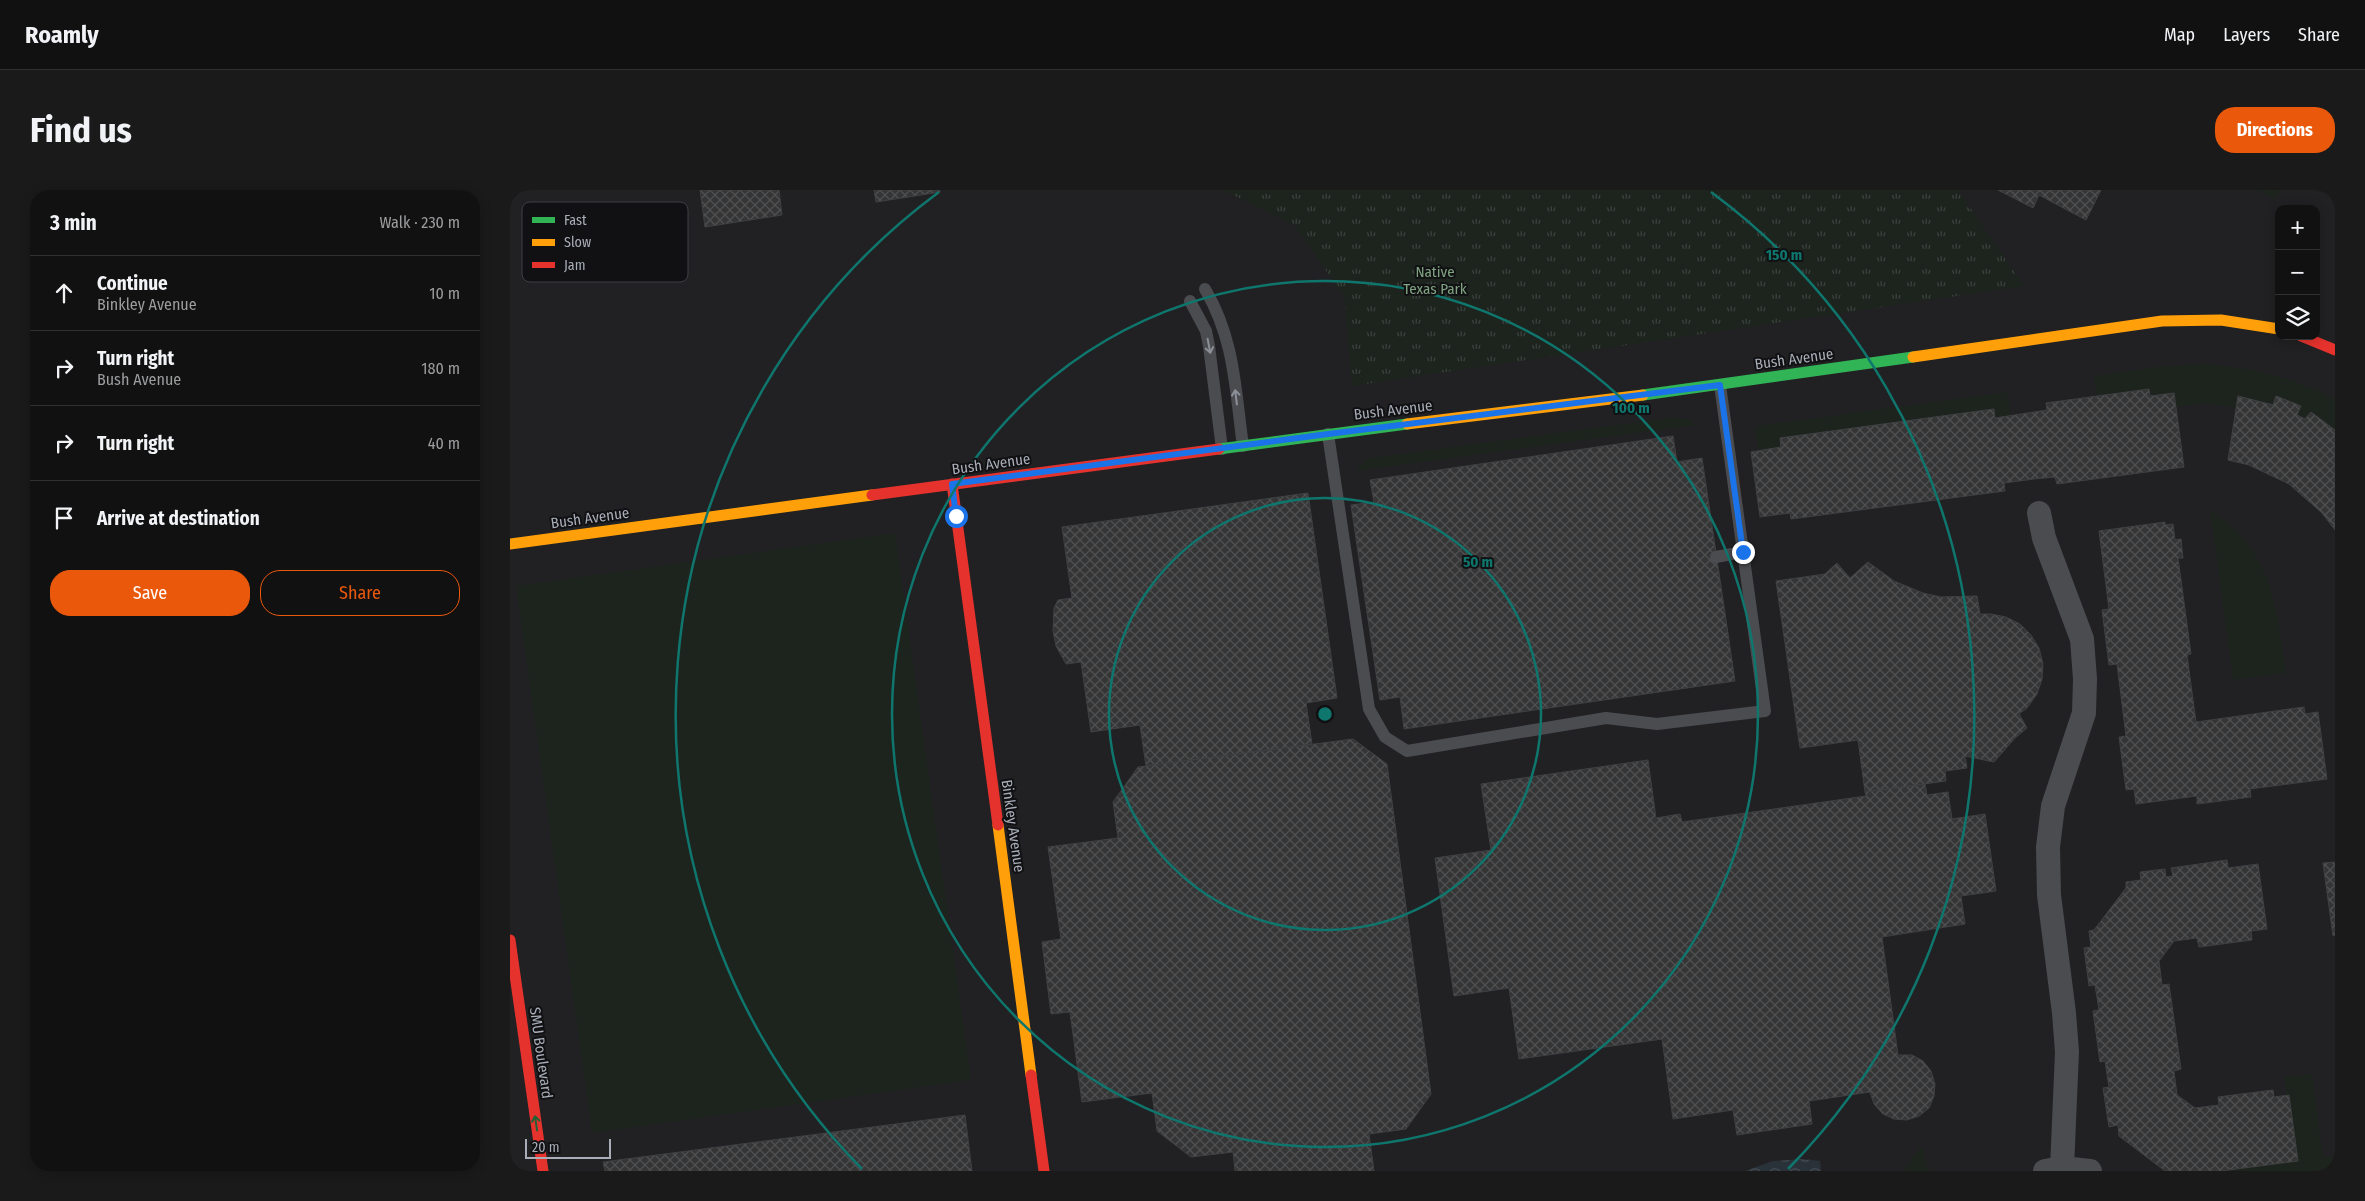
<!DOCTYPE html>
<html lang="en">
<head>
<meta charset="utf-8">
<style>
  body { margin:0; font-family:"Fira Sans Condensed",sans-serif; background:#1a1a1a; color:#f1f3f6 }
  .controls { position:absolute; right:15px; top:15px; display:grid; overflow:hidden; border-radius:10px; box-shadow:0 2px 12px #0003 }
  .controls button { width:45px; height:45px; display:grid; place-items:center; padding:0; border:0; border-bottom:1px solid #303131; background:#111; color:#f1f3f6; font:25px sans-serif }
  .scale { position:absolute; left:15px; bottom:12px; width:86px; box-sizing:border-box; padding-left:5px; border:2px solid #a8adb8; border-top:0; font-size:14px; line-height:18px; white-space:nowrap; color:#a8adb8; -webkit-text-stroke:4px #111113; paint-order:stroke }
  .stop { position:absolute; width:15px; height:15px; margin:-11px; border:4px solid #1a73e8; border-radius:50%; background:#fff }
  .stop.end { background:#1a73e8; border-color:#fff; box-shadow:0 1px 5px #0008 }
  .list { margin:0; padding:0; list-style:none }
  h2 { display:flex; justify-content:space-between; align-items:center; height:65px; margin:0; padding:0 20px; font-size:21px }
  h2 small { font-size:16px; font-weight:400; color:#9c9d9f }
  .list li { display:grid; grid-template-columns:32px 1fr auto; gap:15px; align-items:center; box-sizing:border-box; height:75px; padding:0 20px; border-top:1px solid #303131 }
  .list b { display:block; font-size:19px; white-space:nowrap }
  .list p { margin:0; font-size:16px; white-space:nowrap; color:#9c9d9f }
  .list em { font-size:16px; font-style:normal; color:#9c9d9f }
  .actions { display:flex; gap:10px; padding:15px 20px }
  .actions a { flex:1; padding:11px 0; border:1px solid #ea580c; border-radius:20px; text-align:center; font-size:18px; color:#ea580c }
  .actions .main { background:#ea580c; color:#fff }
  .icon { flex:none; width:28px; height:28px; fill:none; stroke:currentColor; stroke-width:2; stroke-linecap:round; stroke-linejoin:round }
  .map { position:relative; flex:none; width:1825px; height:981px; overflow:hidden; border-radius:20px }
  header { display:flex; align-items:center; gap:30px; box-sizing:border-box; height:70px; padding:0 25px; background:#111; border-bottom:1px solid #303131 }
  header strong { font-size:24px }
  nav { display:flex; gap:28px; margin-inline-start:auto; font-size:18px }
  .intro { display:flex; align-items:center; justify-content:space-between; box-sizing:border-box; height:120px; padding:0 30px }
  h1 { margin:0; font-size:35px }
  .button { padding:12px 22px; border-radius:20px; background:#ea580c; color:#fff; font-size:18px; font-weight:700 }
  main { display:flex; gap:30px; padding:0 30px }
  aside { flex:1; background:#111; border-radius:20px; box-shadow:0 2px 12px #0003 }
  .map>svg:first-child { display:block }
</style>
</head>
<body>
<header>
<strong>Roamly</strong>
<nav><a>Map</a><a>Layers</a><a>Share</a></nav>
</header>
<div class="intro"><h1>Find us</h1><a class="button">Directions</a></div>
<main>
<aside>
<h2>3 min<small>Walk · 230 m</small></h2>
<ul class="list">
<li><svg class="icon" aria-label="ahead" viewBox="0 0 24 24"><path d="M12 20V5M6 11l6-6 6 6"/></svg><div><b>Continue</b><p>Binkley Avenue</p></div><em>10 m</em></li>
<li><svg class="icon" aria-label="right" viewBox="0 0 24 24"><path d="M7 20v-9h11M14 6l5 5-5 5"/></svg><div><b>Turn right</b><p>Bush Avenue</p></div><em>180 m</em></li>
<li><svg class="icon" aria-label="right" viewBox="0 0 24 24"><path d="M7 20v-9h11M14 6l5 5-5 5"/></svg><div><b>Turn right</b></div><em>40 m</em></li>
<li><svg class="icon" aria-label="arrive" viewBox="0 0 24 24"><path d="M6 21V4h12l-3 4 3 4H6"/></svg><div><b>Arrive at destination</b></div></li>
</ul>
<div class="actions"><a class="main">Save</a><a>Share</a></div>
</aside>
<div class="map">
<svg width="1825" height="981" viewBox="0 0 1825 981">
  <defs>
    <pattern id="park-tufts" width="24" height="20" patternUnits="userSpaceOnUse" patternTransform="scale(1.25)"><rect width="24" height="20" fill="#1d241e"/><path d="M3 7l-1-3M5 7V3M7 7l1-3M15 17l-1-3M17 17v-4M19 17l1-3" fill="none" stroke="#3b413d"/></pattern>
    <pattern id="water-waves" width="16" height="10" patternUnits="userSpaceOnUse" patternTransform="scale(1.25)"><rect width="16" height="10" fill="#2a3239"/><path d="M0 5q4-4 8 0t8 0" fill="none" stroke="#464d54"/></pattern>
    <pattern id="building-cross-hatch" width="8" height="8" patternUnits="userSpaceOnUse" patternTransform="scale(1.25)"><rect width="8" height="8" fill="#353536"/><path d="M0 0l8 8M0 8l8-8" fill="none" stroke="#4f5051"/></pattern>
  </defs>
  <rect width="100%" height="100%" fill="#171717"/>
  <!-- built -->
  <path fill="#212123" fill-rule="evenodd" d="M0,0h1825v981h-1825zM1769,19h37v127h-37z"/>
  <!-- green -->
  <g fill="#1d241e">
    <polygon points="1747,0 1770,0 1765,9"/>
    <path d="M1695,174c46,3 84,13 126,33l4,2v31l-24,-18 -6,7 -8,-4 4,-9 -25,-10 -3,9 -35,-9 -2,12 -31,-5 -29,4 -2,-14 -24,3 -2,-7 -51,7 -3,-20 70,-10z"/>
    <polygon points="1497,202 1501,225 1248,260 1245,236"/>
    <polygon points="1166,227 1180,230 1186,235 845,281 854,271 860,268"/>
    <path d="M1700,319c11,9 23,18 32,28 33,37 37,89 44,136l-53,7z"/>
    <polygon points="385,343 461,890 82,943 6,396"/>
    <polygon points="1802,884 1813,967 1821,966 1823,981 1711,981 1788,971 1779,905 1777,905 1774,887"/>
    <polygon points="1411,956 1419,981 1394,981"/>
  </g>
  <!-- park -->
  <polygon fill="url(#park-tufts)" points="713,0 1448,0 1514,96 842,196 834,106 784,35"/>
  <!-- water -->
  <polygon fill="url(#water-waves)" points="1293,969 1310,971 1311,981 1235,981 1263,971"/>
  <!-- building -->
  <g fill="url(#building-cross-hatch)" stroke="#3f4043">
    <polygon points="190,0 269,0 272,25 195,37"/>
    <polygon points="364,0 430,0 430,2 366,12"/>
    <polygon points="1488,0 1591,0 1576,30 1529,5 1523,18"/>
    <polygon points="1639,199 1640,206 1664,203 1674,277 1547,294 1545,287 1524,289 1494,293 1495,301 1281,329 1280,323 1250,327 1241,262 1271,257 1270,248 1484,219 1485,228 1537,220 1536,213"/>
    <polygon points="1728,206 1763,215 1766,206 1791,216 1787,225 1795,229 1801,222 1825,240 1825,340 1812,323 1779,294 1739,275 1718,270"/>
    <polygon points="1163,246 1167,272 1192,268 1225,491 894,539 890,507 870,510 841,315 864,312 860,290"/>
    <polygon points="798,303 827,508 796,513 802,554 636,576 630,535 581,542 571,472 556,474 546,456 543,441 544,418 548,410 562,408 552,337"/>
    <polygon points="1655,332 1655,335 1663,334 1665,350 1671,349 1673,368 1668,368 1681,464 1677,465 1686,532 1794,517 1795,524 1808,522 1817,589 1740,599 1741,607 1687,614 1687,606 1626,614 1624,599 1616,600 1609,547 1616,546 1607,474 1599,475 1592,420 1599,419 1589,341"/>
    <polygon points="1358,372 1384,391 1413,403 1431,407 1467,406 1470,424 1481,424 1496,427 1510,434 1521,445 1529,458 1533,474 1532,489 1527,504 1517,518 1509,524 1517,538 1505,548 1484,572 1455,566 1457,578 1435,581 1436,591 1355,602 1348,550 1290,558 1266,391 1315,384 1327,373 1340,388"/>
    <polygon points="843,549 877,574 921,904 896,939 859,944 864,981 725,981 723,962 681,967 647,941 642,903 572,912 560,822 541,824 532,752 551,749 538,657 608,648 603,612 628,577"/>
    <polygon points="1138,570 1146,628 1170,624 1172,632 1356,606 1355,602 1415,594 1417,605 1438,602 1442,629 1475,624 1486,701 1451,706 1455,734 1372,747 1388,865 1402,865 1413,871 1421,881 1425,894 1424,906 1419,918 1409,926 1397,930 1384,929 1373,924 1364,914 1360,902 1299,911 1302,934 1227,945 1223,920 1163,929 1152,849 1009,869 999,798 944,806 925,668 981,660 971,594"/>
    <polygon points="1717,670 1718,678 1748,674 1757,739 1741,741 1742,750 1689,757 1687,748 1664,751 1649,771 1652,795 1659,794 1671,879 1664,881 1667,905 1685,918 1709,915 1708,907 1763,900 1764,907 1779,905 1788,971 1711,981 1655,981 1609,946 1608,935 1599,937 1593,898 1599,897 1595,871 1590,872 1583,821 1589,820 1585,795 1579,796 1574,758 1581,757 1579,741 1584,740 1616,698 1616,692 1631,690 1630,682 1655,679 1656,687 1663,686 1661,678"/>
    <polygon points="1825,672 1825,745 1823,746 1813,673"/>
    <polygon points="455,925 462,981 95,981 93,972"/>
  </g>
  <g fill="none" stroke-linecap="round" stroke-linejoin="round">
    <!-- lane -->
    <g stroke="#4b4c50" stroke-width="12">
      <path d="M695,99c30,51 30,100 38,157"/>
      <polyline points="680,111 696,141 699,156 712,259"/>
      <polyline points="818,244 859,519 875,547 897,561 1096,528 1147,534 1255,521 1210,195"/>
      <polyline points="1206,367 1233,362"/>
    </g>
    <!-- street -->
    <g stroke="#4b4c50" stroke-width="24">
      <polyline points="1529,323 1534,348 1572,449 1575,489 1574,523 1543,616 1538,657 1539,705 1554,823 1557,862 1552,978"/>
      <polyline points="1535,981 1552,978 1580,981"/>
    </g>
    <!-- fast -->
    <g stroke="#30b455" stroke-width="11">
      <polyline points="1133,205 1403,167"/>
      <polyline points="709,259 897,234"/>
    </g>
    <!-- slow -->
    <g stroke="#ff9f0a" stroke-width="11">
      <polyline points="1403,167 1652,131 1711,130 1769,139"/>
      <polyline points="897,234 1133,205"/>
      <polyline points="0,354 362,305"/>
      <polyline points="488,635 521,885"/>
    </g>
    <!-- jam -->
    <g stroke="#e5322d" stroke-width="11">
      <polyline points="1791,146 1825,160"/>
      <polyline points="442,294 488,635"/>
      <polyline points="362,305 709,259"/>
      <polyline points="0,750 33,981"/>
      <polyline points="521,885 534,981"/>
    </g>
  </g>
  <!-- one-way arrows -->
  <defs><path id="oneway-shaft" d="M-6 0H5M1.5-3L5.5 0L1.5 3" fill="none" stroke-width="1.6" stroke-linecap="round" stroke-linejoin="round" transform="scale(1.25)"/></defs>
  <g stroke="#8c9099">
    <use href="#oneway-shaft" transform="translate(699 156) rotate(79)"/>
    <use href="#oneway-shaft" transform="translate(726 207) rotate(-97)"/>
  </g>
  <use stroke="#206234" href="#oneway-shaft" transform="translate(26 933) rotate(-98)"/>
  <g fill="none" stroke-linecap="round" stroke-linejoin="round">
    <!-- route -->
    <polyline stroke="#1a73e8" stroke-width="6" points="446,326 442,294 818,244 1210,195 1233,362"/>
  </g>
  <!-- distance rings -->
  <g fill="none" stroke="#0f766e" stroke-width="2.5">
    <circle cx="815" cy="524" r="216"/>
    <circle cx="815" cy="524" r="433"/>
    <path d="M352 979A649 649 0 0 1 429 2M1201 2A649 649 0 0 1 1278 979"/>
  </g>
  <g text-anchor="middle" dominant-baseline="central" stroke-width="4" stroke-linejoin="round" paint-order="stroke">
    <!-- park labels -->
    <g font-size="15" fill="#7fa381" stroke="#111113">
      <text x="925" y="82">Native<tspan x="925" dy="17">Texas Park</tspan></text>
    </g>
    <!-- street labels -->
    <g font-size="15" fill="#a8adb8" stroke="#111113">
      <text transform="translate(1284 169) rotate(-8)">Bush Avenue</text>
      <text transform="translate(883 220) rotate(-7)">Bush Avenue</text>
      <text transform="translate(481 274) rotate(-8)">Bush Avenue</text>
      <text transform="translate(80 328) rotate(-8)">Bush Avenue</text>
      <text transform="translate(503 636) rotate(82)">Binkley Avenue</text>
      <text transform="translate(31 863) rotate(82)">SMU Boulevard</text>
    </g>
  </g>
  <!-- legend -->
  <rect x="12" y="12" width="166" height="80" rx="8" fill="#111113" stroke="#3e4045" stroke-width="1"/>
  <rect x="22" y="27" width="23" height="6" fill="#30b455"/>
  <rect x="22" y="49" width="23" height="7" fill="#ff9f0a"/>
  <rect x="22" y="72" width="23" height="6" fill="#e5322d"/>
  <g font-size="14" fill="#a8adb8">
    <text x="54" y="35">Fast</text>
    <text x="54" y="57">Slow</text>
    <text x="54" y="80">Jam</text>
  </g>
  <circle cx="815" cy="524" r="8" fill="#0f766e" stroke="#111113" stroke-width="2.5"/>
  <g font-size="15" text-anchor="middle" font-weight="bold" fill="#0f766e" stroke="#111113" stroke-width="4" stroke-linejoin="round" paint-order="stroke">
    <text x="1274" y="70">150 m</text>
    <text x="1121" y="223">100 m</text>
    <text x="968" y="377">50 m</text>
  </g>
</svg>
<div class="controls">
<button>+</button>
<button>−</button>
<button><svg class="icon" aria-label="layers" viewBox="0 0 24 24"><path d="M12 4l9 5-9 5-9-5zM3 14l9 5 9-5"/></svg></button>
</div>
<div class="scale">20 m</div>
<div class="stop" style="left:446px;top:326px"></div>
<div class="stop end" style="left:1233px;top:362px"></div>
</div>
</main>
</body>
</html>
